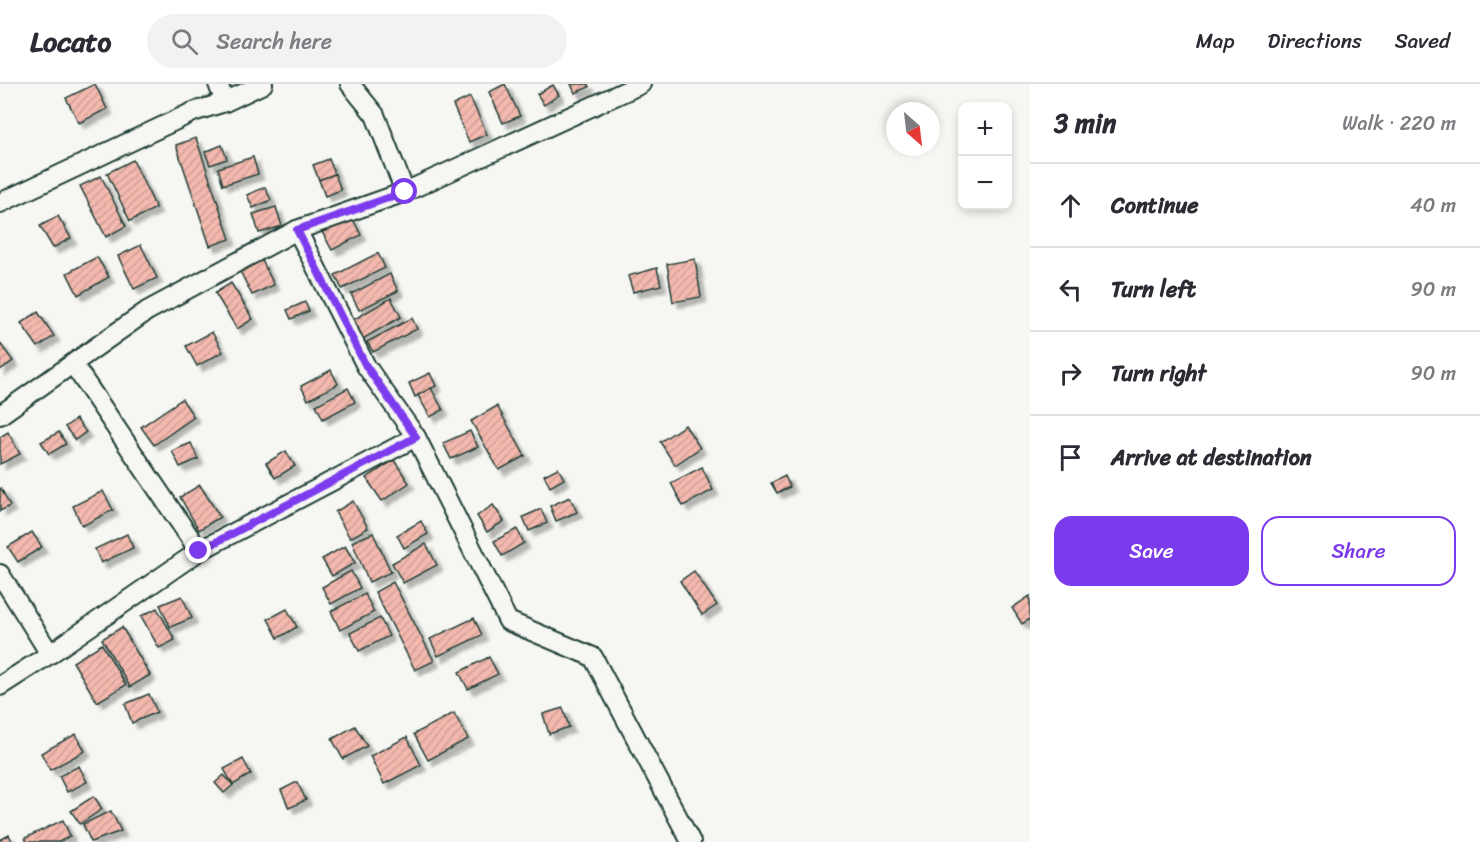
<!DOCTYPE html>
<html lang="en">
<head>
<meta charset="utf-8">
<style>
  body { margin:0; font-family:Sriracha,sans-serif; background:#f2f2f3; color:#2b2b33 }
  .controls { position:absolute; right:18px; top:18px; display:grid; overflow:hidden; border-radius:12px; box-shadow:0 3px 9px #0003 }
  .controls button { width:54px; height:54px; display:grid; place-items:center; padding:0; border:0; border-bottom:2px solid #e1e1e2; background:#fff; color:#2b2b33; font:30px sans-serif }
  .compass { position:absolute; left:886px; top:18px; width:54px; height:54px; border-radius:50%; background:#fff; box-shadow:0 3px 9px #0003; rotate:152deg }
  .stop { position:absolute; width:18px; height:18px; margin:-14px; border:4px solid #7c3aed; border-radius:50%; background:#fff }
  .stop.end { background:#7c3aed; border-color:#fff; box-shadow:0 2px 6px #0008 }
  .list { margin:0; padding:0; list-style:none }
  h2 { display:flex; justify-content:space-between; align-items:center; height:78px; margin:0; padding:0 24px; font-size:26px }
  h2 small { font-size:20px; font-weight:400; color:#7c7c81 }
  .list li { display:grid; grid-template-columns:39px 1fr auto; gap:18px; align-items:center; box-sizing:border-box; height:84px; padding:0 24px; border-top:2px solid #e1e1e2 }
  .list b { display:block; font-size:22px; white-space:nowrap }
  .list em { font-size:20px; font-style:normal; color:#7c7c81 }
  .actions { display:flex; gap:12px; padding:18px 24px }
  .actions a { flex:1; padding:14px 0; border:2px solid #7c3aed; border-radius:18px; text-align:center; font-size:21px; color:#7c3aed }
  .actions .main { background:#7c3aed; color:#fff }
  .icon { flex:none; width:33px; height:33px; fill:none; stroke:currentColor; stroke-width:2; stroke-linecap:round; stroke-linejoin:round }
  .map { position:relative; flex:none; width:1030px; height:758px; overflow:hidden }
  header { display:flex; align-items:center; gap:36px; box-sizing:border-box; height:84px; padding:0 30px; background:#fff; border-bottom:2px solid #e1e1e2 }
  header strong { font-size:28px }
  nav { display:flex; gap:33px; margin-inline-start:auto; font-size:21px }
  .search { width:420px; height:54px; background:#f2f2f3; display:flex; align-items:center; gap:15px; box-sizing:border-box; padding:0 21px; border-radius:33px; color:#7c7c81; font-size:22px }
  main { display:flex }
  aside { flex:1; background:#fff }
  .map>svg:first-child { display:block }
</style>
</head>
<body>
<header>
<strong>Locato</strong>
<div class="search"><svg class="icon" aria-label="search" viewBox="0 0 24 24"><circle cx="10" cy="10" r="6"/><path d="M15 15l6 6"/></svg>Search here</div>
<nav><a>Map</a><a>Directions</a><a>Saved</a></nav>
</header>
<main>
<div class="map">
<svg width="1030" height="758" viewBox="0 0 1030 758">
  <defs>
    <pattern id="building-hatch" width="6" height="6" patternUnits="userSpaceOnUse" patternTransform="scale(1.5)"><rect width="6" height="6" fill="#f3b8ae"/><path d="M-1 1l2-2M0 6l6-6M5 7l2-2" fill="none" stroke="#d09f96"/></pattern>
    <filter id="shadow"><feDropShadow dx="5.5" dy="5.5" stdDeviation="1.5" flood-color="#0004"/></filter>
  </defs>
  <rect width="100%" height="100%" fill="#f6f6f2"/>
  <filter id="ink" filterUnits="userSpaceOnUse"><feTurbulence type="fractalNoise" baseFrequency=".0167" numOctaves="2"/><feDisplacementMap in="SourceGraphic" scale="12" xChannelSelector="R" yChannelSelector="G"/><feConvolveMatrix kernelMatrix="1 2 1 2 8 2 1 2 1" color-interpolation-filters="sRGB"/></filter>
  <g filter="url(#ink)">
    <!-- building -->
    <g fill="url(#building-hatch)" stroke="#1f3d34" stroke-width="1.5" filter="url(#shadow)">
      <polygon points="95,0 107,25 79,39 66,14"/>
      <polygon points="505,0 520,32 503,39 489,8"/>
      <polygon points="571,0 588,0 589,3 575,9"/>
      <polygon points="553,1 559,11 544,21 537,10"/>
      <polygon points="470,13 487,50 469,58 453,21"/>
      <polygon points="196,54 230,155 210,162 176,61"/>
      <polygon points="222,61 227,75 210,81 205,68"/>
      <polygon points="253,73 258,90 223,101 218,84"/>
      <polygon points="329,75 335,90 319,96 313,81"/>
      <polygon points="133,76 156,124 130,137 107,89"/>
      <polygon points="335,90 341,106 325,112 319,96"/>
      <polygon points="101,92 126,142 106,153 80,102"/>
      <polygon points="265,103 271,116 253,124 247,111"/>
      <polygon points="276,123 282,142 259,149 253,130"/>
      <polygon points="351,131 361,151 332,166 321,146"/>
      <polygon points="58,132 71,154 53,164 40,142"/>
      <polygon points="141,161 157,194 134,205 118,172"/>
      <polygon points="378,169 385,184 342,205 335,191"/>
      <polygon points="97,173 109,193 78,211 67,189"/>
      <polygon points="695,175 701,213 673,218 667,180"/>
      <polygon points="262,176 274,201 252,211 240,187"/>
      <polygon points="657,184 661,201 633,208 628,192"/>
      <polygon points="390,190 398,207 359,226 351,210"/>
      <polygon points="231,199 253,235 237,245 215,209"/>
      <polygon points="391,214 401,233 361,256 351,237"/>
      <polygon points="305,218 309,227 291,235 287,226"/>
      <polygon points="38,228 54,252 38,263 21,239"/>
      <polygon points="412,234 417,245 373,268 367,258"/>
      <polygon points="212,248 223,268 197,282 186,262"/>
      <polygon points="0,259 13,277 0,286"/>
      <polygon points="331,286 338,300 308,316 301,302"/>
      <polygon points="430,289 436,302 415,313 409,299"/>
      <polygon points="348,304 355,318 323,335 316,321"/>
      <polygon points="431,304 443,326 430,333 418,311"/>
      <polygon points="182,315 194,333 154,361 141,343"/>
      <polygon points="497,322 525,372 499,386 471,337"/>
      <polygon points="76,335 86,348 75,356 65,343"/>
      <polygon points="685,341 700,364 675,381 660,358"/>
      <polygon points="470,347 478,363 451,375 443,359"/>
      <polygon points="8,348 20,370 0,380 0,353"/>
      <polygon points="59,348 66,360 49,370 41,358"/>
      <polygon points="191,359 198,375 180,383 172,367"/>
      <polygon points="286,367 295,382 275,394 266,379"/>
      <polygon points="394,376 409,399 382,417 366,394"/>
      <polygon points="702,383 713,406 683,422 671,399"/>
      <polygon points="558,384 564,395 550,403 544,391"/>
      <polygon points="785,392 790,403 777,409 771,399"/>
      <polygon points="200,401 220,433 199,446 180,413"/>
      <polygon points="1,404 10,422 0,427 0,405"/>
      <polygon points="103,407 113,426 82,442 73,422"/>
      <polygon points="570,413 577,428 556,437 550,422"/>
      <polygon points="353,417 368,444 350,454 335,428"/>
      <polygon points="493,421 504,437 487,448 477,432"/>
      <polygon points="541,425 547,439 529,447 523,433"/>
      <polygon points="421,437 428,450 404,464 397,451"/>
      <polygon points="517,445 524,459 502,472 494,457"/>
      <polygon points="32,448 42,463 18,478 8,463"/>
      <polygon points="373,449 391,488 369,498 352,458"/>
      <polygon points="127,450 133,464 101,479 95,465"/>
      <polygon points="426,460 437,481 403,499 392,479"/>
      <polygon points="345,462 355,479 332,492 322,475"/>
      <polygon points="351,487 360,504 331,520 322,503"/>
      <polygon points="694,487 717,521 702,531 680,497"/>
      <polygon points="393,498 434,577 415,586 375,508"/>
      <polygon points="365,510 374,528 340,546 331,527"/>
      <polygon points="182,512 192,534 170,543 160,521"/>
      <polygon points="1030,512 1030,535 1022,540 1012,524"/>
      <polygon points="157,524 175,556 159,564 141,532"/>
      <polygon points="287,525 297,543 278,554 268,535"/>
      <polygon points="380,534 389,552 359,567 350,549"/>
      <polygon points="474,534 482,551 438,572 430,555"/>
      <polygon points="122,543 150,591 130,603 102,555"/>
      <polygon points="102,560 126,601 97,618 73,578"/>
      <polygon points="489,573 498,590 468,605 459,588"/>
      <polygon points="149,610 157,628 132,639 125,620"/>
      <polygon points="563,624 569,643 549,650 543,630"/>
      <polygon points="454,629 468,655 428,676 414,650"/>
      <polygon points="355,642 367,662 343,675 332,655"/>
      <polygon points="76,650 85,667 50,686 41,669"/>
      <polygon points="407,653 421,681 384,700 370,672"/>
      <polygon points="243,675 251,690 233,701 224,685"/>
      <polygon points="79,682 87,698 67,708 59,692"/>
      <polygon points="224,691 233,701 224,709 215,699"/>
      <polygon points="297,698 306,716 289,724 281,706"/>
      <polygon points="94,712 102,725 80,740 71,727"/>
      <polygon points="111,727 121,747 91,758 83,740"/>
      <polygon points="63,736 70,752 59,758 27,758 25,754"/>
      <polygon points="9,751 13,758 0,758 0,756"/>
    </g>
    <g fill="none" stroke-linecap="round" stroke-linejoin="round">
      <!-- minor casing -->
      <g stroke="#1f3d34" stroke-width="22">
        <g id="minor">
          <polyline points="218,0 225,18"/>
          <polyline points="350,0 375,31 405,108"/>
          <polyline points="0,119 193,28 225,18 263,0"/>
          <polyline points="297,146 405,108 641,0"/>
          <polyline points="73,280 199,467"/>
          <polyline points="0,331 147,227 297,146 366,282 416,353"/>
          <polyline points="0,490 50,570 199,467 416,353 508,537 593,573 691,758"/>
          <polyline points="0,602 50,570"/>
        </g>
      </g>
      <!-- minor -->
      <use href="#minor" stroke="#f6f6f2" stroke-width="18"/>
    </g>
  </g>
  <g fill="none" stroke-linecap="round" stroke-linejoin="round" filter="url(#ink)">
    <!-- route -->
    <polyline stroke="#7c3aed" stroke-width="8" points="199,467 416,353 366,282 297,146 405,108"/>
  </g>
</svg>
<div class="controls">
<button>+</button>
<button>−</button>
</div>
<svg class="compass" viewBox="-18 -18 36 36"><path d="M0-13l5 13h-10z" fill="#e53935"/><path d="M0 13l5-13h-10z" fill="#7c7c81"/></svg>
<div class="stop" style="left:405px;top:108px"></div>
<div class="stop end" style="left:199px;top:467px"></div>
</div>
<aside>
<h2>3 min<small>Walk · 220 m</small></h2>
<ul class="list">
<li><svg class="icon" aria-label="ahead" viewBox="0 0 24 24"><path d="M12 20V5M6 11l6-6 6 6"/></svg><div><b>Continue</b></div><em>40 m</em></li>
<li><svg class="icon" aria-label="left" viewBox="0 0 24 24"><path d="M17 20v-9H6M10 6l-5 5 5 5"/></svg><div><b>Turn left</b></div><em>90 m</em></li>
<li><svg class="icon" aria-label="right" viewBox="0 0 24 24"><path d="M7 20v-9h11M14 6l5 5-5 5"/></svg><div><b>Turn right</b></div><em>90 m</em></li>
<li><svg class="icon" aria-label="arrive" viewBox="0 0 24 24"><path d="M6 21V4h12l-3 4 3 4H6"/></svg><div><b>Arrive at destination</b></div></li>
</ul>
<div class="actions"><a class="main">Save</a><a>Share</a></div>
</aside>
</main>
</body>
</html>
